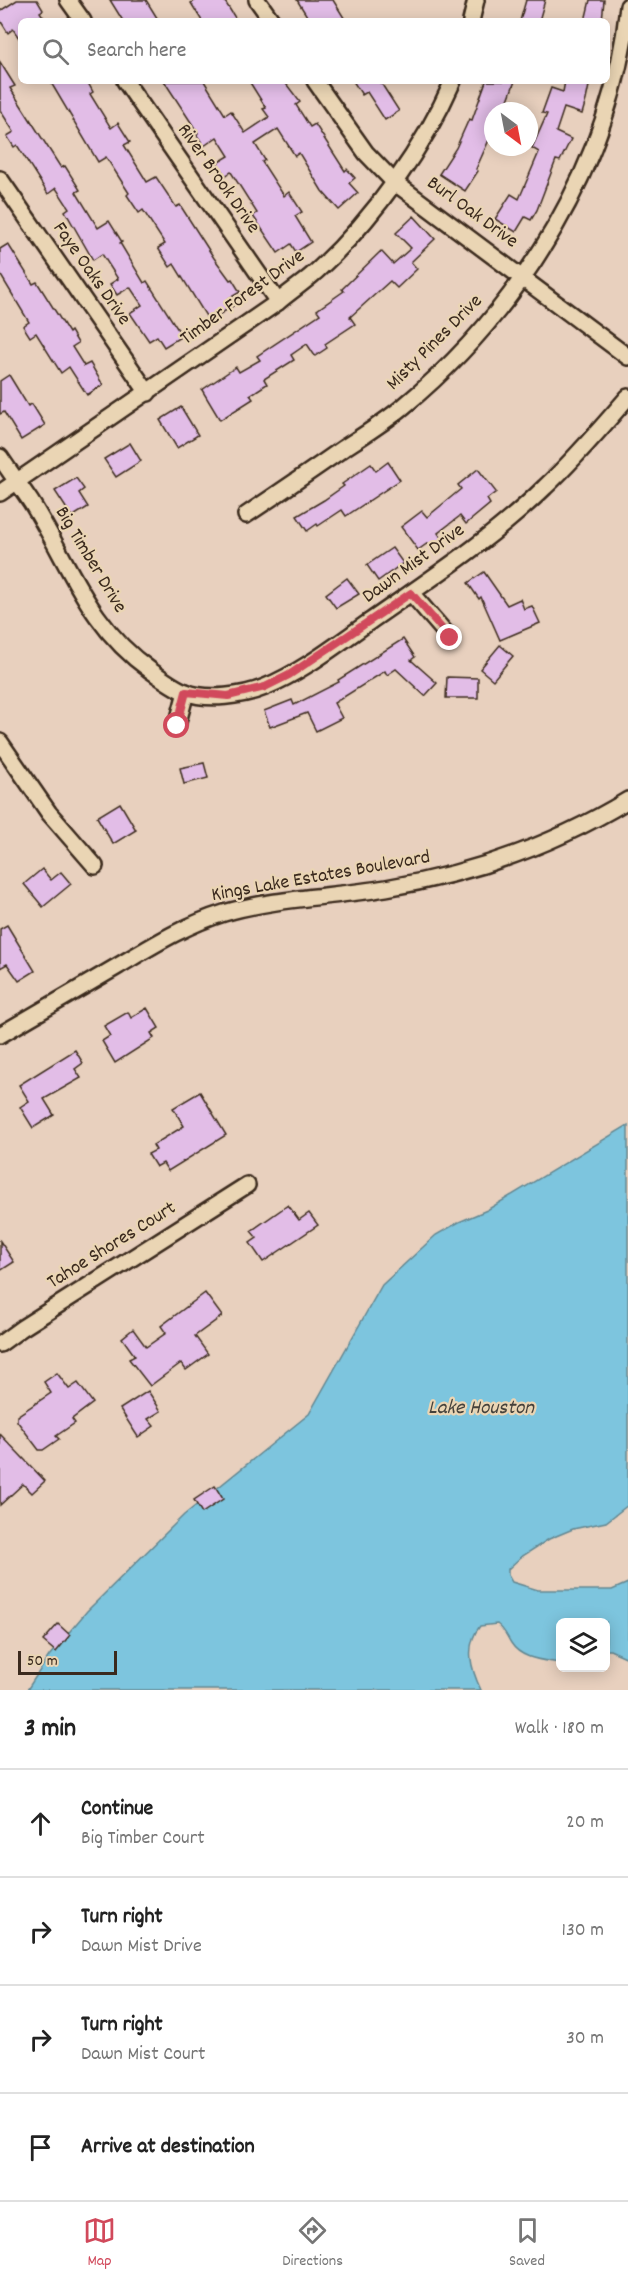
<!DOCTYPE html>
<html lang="en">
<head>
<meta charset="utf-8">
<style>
  body { margin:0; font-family:Dekko,sans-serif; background:#f6f6f6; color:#222 }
  .controls { position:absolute; right:18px; bottom:18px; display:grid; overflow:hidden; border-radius:9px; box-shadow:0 3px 15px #0003 }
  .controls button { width:54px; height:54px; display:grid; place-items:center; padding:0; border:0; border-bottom:2px solid #e0e0e0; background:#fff; color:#222; font:30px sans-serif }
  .compass { position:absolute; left:484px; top:102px; width:54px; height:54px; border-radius:50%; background:#fff; box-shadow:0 3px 15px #0003; rotate:148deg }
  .scale { position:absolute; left:18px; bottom:15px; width:99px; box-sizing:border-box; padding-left:6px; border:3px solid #3b2a1e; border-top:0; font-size:16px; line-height:21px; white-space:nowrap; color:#3b2a1e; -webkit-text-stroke:4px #ead5b4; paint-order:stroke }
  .stop { position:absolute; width:18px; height:18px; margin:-14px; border:4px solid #d1495b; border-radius:50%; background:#fff }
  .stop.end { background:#d1495b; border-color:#fff; box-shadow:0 2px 6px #0008 }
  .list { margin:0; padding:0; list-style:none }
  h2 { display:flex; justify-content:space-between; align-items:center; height:78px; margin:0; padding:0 24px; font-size:26px }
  h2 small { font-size:20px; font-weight:400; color:#767676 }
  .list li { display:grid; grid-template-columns:39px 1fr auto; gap:18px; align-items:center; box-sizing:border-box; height:108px; padding:0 24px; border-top:2px solid #e0e0e0 }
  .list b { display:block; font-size:22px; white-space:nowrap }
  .list p { margin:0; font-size:20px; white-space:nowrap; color:#767676 }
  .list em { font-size:20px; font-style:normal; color:#767676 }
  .icon { flex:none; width:33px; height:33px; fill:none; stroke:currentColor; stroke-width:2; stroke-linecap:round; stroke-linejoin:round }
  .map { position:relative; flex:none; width:628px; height:1690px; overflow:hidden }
  .search { position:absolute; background:#fff; box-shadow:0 3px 15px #0003; left:18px; right:18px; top:18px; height:66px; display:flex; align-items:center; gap:15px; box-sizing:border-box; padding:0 21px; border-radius:9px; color:#767676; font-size:22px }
  .sheet { height:510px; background:#fff }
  nav { display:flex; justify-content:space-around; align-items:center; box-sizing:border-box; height:84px; border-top:2px solid #e0e0e0; background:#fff; font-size:16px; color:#767676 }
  nav a { display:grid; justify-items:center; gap:3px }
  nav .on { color:#d1495b }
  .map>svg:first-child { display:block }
</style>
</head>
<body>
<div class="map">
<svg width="628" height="1690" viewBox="0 0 628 1690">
  <rect width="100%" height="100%" fill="#e8d0be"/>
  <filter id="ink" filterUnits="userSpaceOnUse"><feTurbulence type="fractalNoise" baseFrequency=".0167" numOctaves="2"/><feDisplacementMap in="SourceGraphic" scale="12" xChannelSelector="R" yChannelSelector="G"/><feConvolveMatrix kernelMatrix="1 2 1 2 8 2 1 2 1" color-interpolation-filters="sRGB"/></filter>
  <g filter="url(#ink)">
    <!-- water -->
    <path fill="#7dc5de" stroke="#638791" stroke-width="1.5" d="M628,1125v380l-22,17 -33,7 -24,10 -28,18 -13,12v6l4,7 26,8h74l16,-7v75l-18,-8h-4v-28h-46v40l-1,1c-17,-3 -38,-4 -48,-20 -5,-8 -6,-13 -14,-19l-17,2c-16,20 -9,43 1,64h-454l22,-34 38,-45 97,-96 125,-101 73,-129 54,-50 23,-13 28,-12z"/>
    <!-- building -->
    <g fill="#e2bde7" stroke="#3b2a1e" stroke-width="1.5">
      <polygon points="17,0 37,0 43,10 40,12 46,21 21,21 21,41 13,29 8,33 0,20 0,11"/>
      <polygon points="110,0 146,0 159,21 123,21"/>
      <polygon points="196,0 224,0 237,21 202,21 191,3"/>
      <polygon points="297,0 333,0 346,21 310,21"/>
      <polygon points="526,0 545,0 539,21 520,21"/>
      <polygon points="590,0 604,0 602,21 585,21"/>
      <polygon points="0,62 15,86 10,88 61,168 65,166 80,190 76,192 98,228 109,221 122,242 120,243 144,283 147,281 182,336 164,347 157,336 149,341 130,313 142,305 130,287 117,295 110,284 118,279 102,254 93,260 65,211 69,208 56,188 48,194 17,145 14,147 7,136 14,132 0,110"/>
      <polygon points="50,81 87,81 93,92 90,94 111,128 118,123 130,142 124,145 147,182 156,177 176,207 180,205 214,258 230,280 232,279 240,292 228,299 233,306 209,321 174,264 170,267 158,248 165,244 143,210 139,213 127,195 129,193 106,157 98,162"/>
      <polygon points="164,81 204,81 225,115 231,111 245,133 269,117 263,109 266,108 249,81 284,81 300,102 296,105 310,127 315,124 345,171 347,169 355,178 349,183 358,193 339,210 322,191 299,153 295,156 278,129 255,144 265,160 262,162 284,196 289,192 302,212 295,216 311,242 296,252 291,244 278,253 253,216 257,213 231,172 225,176 217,163 229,156 217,137 204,146 196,134 198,133"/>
      <polygon points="353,81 385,81 381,83 399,111 385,120 367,92 362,95"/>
      <polygon points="486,81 515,81 504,111 493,111 493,131 476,169 478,171 465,191 439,174 456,148 469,119 472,120"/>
      <polygon points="565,81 590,81 586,100 582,114 564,108 556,132 571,139 560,161 556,160 537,210 531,220 525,217 516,232 495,219 511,194 519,199 539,152 532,148 547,114 542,113 551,88 563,92"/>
      <polygon points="414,216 435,239 411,262 417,269 397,288 390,281 350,317 355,324 325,344 327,348 315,356 307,344 291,355 294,360 264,379 267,384 250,395 253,399 220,420 202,390 236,367 239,372 260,360 257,356 320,314 317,310 344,291 342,289 381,251 393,264 411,248 396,233"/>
      <polygon points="8,244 33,284 37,282 69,333 71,331 78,343 72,347 84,366 90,363 103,385 87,395 69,367 61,373 36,333 30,337 23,326 29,322 0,274 0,249"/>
      <polygon points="9,375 28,406 32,404 45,425 21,440 4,412 0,414 0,381"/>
      <polygon points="181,407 198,435 177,448 160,420"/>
      <polygon points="130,443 141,461 116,477 104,459"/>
      <polygon points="388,462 400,480 346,516 342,510 318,526 317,524 307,531 297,516 324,500 344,486 342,484 371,464 376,471"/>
      <polygon points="478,469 496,492 487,499 490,504 466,524 460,516 438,533 442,539 431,547 428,543 418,550 401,527 422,511 427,517 461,489 458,485"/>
      <polygon points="76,478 84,489 79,493 88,507 72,517 55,491"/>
      <polygon points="392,548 403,563 378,581 367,565"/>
      <polygon points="484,572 507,605 520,599 524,609 532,606 540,623 500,640 481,597 479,599 468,583"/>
      <polygon points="347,578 359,594 336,608 326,594"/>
      <polygon points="403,639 415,657 411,660 437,683 425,696 396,669 387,675 385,671 334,703 342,718 316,731 307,713 270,727 264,711 292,700 294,705 339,682 338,680"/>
      <polygon points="500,645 513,656 493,680 480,669"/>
      <polygon points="447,677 478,678 478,698 446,698"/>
      <polygon points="204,763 208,778 184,784 180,768"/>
      <polygon points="120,803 136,830 113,844 97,817"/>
      <polygon points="42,869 51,880 61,872 71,884 43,907 24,884"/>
      <polygon points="7,925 35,971 19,981 7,964 0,968 0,929"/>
      <polygon points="147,1008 159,1028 151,1033 154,1038 115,1063 102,1041 110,1036 104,1026 128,1012 131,1018"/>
      <polygon points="75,1050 83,1063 75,1069 81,1078 44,1099 54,1115 33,1128 20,1107 29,1101 19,1085"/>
      <polygon points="200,1092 226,1135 168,1171 163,1163 156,1167 148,1154 156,1150 153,1145 184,1126 173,1108"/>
      <polygon points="288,1205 299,1220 309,1213 318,1225 263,1262 250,1243 257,1238 251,1231"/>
      <polygon points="0,1241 14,1262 0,1271"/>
      <polygon points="205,1293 222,1316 195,1336 208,1354 186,1370 181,1363 150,1386 129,1359 135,1356 122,1338 133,1329 146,1347 166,1333 161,1326"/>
      <polygon points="57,1373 69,1389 78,1383 93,1403 72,1419 75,1423 56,1436 59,1439 43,1450 39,1450 17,1421 17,1416 51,1393 44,1382"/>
      <polygon points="148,1391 161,1411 148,1419 154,1426 138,1437 120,1409"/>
      <polygon points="0,1434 45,1481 32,1493 23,1484 0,1505"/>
      <polygon points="215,1486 223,1499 202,1513 194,1500"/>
      <polygon points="58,1624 70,1635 56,1652 43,1641"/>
    </g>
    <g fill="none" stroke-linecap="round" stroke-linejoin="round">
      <!-- minor casing -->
      <g stroke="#3b2a1e" stroke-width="20">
        <g id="minor">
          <polyline points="68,0 83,21"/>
          <polyline points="257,0 272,21"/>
          <polyline points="471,21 476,0"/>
          <polyline points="125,81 278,302"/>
          <polyline points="315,81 366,153 394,182 628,357"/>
          <polyline points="0,179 148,393"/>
          <path d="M0,457c10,15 21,30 31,45 39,62 57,124 119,168 11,8 23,17 35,22 23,9 58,4 80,-5 37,-15 71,-42 104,-65 60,-42 123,-83 176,-135 30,-28 56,-59 83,-90"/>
          <path d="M0,493l278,-191c14,-12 30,-22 43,-35 53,-49 103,-120 132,-186"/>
          <path d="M246,515c33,-22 65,-44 98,-67 20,-13 41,-26 60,-42 118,-98 209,-245 224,-400"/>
          <polyline points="411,593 450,638"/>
          <polyline points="177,726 186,692"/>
          <polyline points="0,742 49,813 95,866"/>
          <path d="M0,1035c39,-23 79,-46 118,-69 34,-20 67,-41 106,-53 52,-15 108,-16 162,-25 85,-14 168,-43 242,-88"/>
          <polyline points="0,1344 22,1328 247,1185"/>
        </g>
      </g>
      <!-- minor -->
      <use href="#minor" stroke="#ead5b4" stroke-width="15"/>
    </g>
  </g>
  <g fill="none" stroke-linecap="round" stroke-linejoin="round" filter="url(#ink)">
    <!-- route -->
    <polyline stroke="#d1495b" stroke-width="8" points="177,726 186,692 228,696 265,687 289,675 411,593 450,638"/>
  </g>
  <g text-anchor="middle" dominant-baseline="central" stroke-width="4.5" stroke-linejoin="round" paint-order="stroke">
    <!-- street labels -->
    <g font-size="20" fill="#3b2a1e" stroke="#ead5b4">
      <text transform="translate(218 179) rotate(55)">River Brook Drive</text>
      <text transform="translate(472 213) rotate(36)">Burl Oak Drive</text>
      <text transform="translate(91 274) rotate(55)">Faye Oaks Drive</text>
      <text transform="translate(243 298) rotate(-36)">Timber Forest Drive</text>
      <text transform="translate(435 343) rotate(-45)">Misty Pines Drive</text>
      <text transform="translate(90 560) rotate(59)">Big Timber Drive</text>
      <text transform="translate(414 564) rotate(-36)">Dawn Mist Drive</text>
      <text transform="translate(321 877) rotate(-10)">Kings Lake Estates Boulevard</text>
      <text transform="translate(112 1246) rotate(-32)">Tahoe Shores Court</text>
    </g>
    <!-- water labels -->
    <g font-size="21" font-style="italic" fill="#45413b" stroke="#ead5b4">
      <text x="481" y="1409">Lake Houston</text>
    </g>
  </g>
</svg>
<div class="controls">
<button><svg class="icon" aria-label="layers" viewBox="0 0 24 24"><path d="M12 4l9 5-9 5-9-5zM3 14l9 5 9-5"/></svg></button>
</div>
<svg class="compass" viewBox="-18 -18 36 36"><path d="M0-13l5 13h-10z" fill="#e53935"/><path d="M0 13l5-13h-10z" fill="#767676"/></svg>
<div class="scale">50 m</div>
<div class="stop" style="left:177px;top:726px"></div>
<div class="stop end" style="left:450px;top:638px"></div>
<div class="search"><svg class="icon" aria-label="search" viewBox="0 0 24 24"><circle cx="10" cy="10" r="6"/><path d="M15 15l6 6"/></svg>Search here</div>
</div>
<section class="sheet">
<h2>3 min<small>Walk · 180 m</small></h2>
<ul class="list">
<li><svg class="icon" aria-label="ahead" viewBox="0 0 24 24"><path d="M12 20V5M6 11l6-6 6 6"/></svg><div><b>Continue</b><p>Big Timber Court</p></div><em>20 m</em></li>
<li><svg class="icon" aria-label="right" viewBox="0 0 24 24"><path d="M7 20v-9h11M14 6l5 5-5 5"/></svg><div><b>Turn right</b><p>Dawn Mist Drive</p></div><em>130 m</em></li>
<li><svg class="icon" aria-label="right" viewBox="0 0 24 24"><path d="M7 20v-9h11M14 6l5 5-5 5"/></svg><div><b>Turn right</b><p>Dawn Mist Court</p></div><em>30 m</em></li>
<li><svg class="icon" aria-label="arrive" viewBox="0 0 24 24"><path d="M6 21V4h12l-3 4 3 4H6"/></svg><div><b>Arrive at destination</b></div></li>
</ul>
</section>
<nav>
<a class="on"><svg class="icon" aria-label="map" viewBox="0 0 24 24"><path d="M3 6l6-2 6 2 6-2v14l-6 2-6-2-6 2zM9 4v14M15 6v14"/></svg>Map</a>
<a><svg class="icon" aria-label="directions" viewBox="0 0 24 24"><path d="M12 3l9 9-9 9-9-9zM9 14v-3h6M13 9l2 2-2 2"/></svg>Directions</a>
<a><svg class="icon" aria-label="saved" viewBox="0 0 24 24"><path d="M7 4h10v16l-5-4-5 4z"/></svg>Saved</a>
</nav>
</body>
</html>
